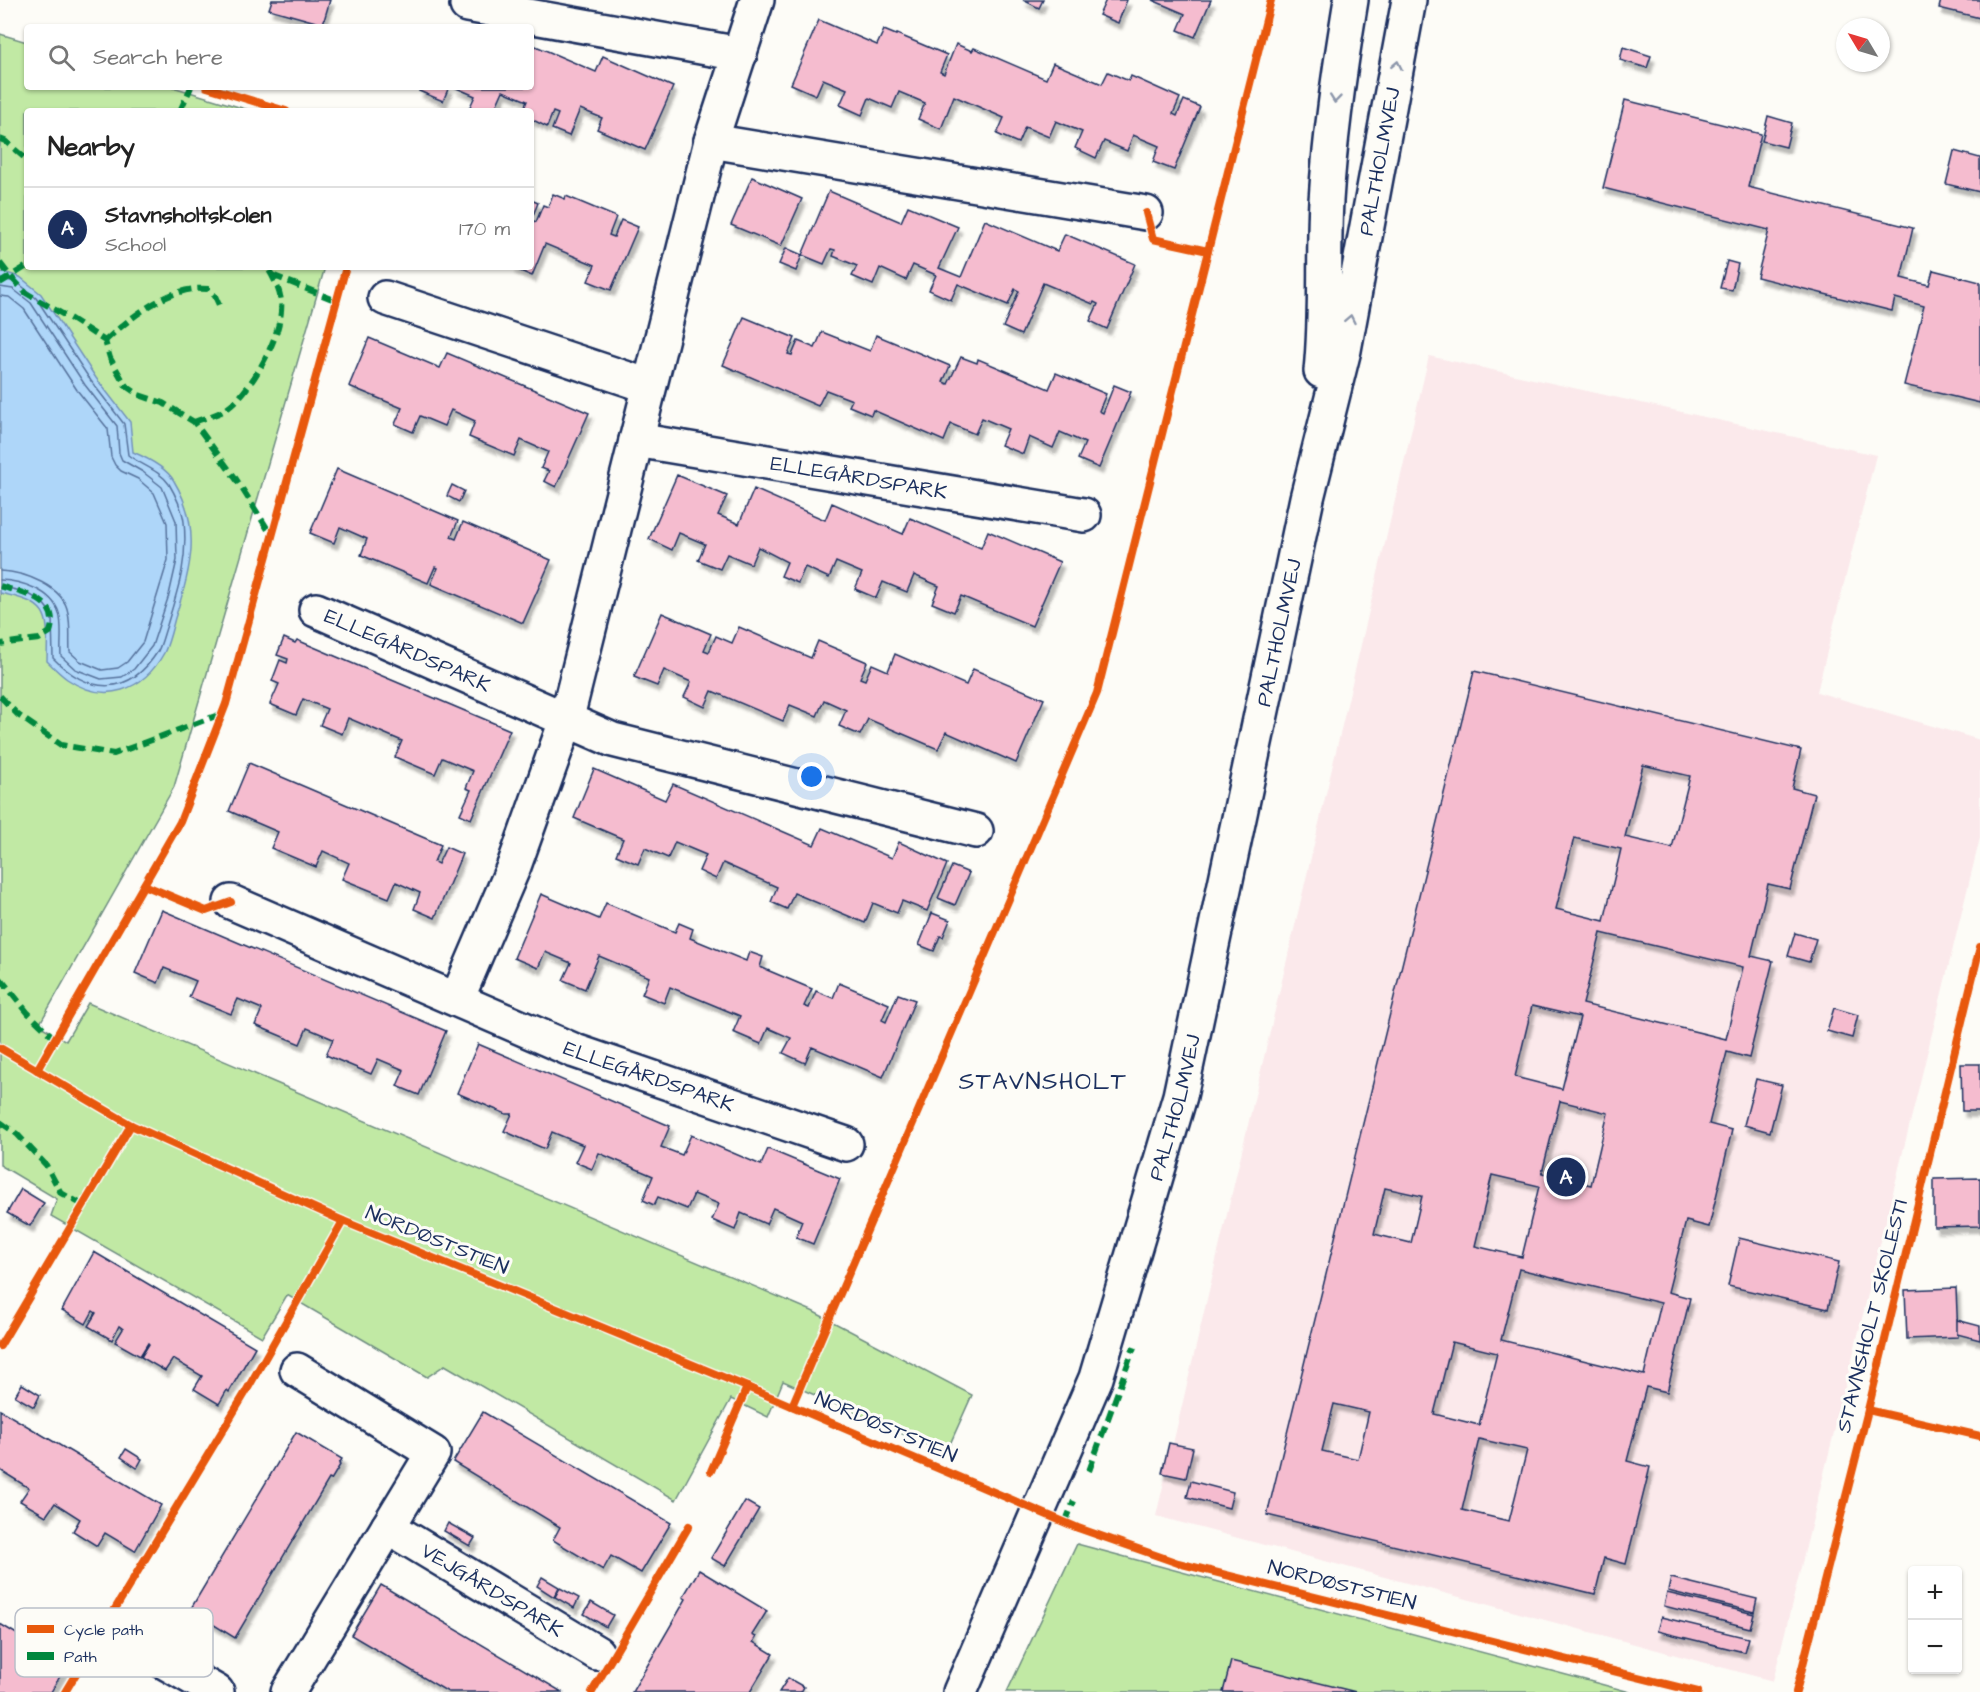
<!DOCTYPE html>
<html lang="en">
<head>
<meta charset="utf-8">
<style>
  body { margin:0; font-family:"Architects Daughter",sans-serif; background:#f6f6f6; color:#222 }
  .controls { position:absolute; right:18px; bottom:18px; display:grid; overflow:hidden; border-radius:6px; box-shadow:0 2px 4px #0004 }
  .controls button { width:54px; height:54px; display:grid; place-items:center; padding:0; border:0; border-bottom:2px solid #e0e0e0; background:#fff; color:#222; font:30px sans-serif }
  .compass { position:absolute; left:1836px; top:18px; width:54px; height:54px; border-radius:50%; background:#fff; box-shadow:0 2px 4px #0004; rotate:308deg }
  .you { position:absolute; left:812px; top:777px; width:21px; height:21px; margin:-15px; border:4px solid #fff; border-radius:50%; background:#1a73e8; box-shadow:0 0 0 9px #1a73e833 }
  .badge { display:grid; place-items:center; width:39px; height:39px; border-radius:50%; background:#1b2f5e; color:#fff; font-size:20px; font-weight:700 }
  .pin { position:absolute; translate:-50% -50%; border:3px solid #fff; box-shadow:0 2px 6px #0006 }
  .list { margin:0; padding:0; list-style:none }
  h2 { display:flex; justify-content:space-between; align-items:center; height:78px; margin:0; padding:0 24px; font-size:26px }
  h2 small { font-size:20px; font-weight:400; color:#767676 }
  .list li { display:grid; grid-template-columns:39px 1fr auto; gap:18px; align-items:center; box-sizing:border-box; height:84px; padding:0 24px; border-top:2px solid #e0e0e0 }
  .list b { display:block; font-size:22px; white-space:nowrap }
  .list p { margin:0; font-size:20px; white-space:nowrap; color:#767676 }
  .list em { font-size:20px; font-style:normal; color:#767676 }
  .icon { flex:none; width:33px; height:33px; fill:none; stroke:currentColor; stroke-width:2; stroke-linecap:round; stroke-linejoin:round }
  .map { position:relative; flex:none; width:1980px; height:1692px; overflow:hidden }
  .search { position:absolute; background:#fff; box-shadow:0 2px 4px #0004; left:24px; top:24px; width:510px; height:66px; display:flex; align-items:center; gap:15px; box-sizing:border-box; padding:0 21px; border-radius:6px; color:#767676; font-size:22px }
  .panel { position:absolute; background:#fff; box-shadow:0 2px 4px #0004; left:24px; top:108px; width:510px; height:162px; border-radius:6px }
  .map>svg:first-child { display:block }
</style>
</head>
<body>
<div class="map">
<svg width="1980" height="1692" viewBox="0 0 1980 1692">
  <defs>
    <filter id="shadow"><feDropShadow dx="3.5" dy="6" stdDeviation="1.5" flood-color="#0004"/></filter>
  </defs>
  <rect width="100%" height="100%" fill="#fdfcf7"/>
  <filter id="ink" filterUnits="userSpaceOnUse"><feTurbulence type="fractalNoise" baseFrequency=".0167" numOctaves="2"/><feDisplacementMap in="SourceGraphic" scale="12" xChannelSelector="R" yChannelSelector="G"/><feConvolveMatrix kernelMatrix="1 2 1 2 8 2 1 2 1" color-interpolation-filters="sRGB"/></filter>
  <g filter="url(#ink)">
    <!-- built -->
    <polygon fill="#fbe9eb" points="1429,356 1876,455 1817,692 1980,740 1980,838 1773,1681 1156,1516"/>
    <!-- green -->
    <g fill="#c1e9a4" stroke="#6e8c81" stroke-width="1.5">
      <polygon points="0,34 27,42 27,87 173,87 252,111 27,111 27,267 325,267 174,787 39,1025 66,1041 88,1003 812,1311 972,1395 946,1453 783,1381 768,1417 731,1399 676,1500 445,1365 427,1377 287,1295 262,1337 51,1216 57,1199 0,1165"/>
      <polygon points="1077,1544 1630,1692 1007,1692"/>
    </g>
    <!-- water -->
    <path fill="#aed6f9" stroke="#7393bb" stroke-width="1.5" d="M3,272l17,5 21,17 55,84 34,44 3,30c14,6 33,15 41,29 28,46 17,89 1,137 -3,11 -6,25 -11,35 -21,38 -59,52 -97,26 -7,-5 -14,-12 -20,-18 1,-48 4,-57 -47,-68v-318z"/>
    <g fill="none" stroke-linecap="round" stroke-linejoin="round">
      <!-- shore -->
      <g stroke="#56729c" stroke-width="1.5">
        <path d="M0,279l17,3 19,16 55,83 33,43 4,31c13,10 31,15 41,29 6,10 14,27 15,38 4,39 -6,67 -17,103 -3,8 -5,18 -9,26 -29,46 -69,44 -105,7l-1,-41c-7,-20 -32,-28 -52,-30"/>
        <path d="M0,287l13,2 18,14 54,82 32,41 2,27 3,7 21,12 19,15 14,34 1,39 -8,35 -17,51 -18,23 -12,8 -21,2 -26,-10 -14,-13c-1,-14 2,-30 -2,-43 -7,-23 -38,-32 -59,-33"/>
        <path d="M0,296l9,1 15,12 53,81 31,39 3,28 4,8 6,6 17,8 16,14 13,30 1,37 -25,82 -16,20 -9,6 -16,2 -22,-9 -10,-9c-1,-13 1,-26 -2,-39 -4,-27 -44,-41 -68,-42"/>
      </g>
    </g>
    <!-- building -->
    <g fill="#f5bccf" stroke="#1b2f5e" stroke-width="1.5" fill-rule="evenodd" filter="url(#shadow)">
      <polygon points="272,0 330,0 323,24 269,9"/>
      <polygon points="1023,0 1043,0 1039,8"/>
      <polygon points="1106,0 1127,0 1118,23 1099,15"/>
      <polygon points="1152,0 1211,0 1195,37 1178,30 1185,14"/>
      <polygon points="1941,0 1980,0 1980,18 1939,8"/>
      <polygon points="819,20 877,45 884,30 896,35 897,34 947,55 940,72 944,74 956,44 972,51 974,48 1046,79 1053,63 1102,84 1108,72 1129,81 1131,76 1180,98 1173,114 1177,116 1184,100 1200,107 1174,170 1153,162 1159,146 1133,135 1127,151 1104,141 1096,158 1075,148 1082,132 1056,121 1049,137 1025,127 1018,143 997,134 1004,118 954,96 941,129 918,119 925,103 899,92 892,108 869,98 862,115 840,105 847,89 823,79 816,95 791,84"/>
      <polygon points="531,44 596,72 603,56 673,87 645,150 597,129 602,118 580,109 569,136 552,129 558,114 553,112 547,127 531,119 531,111 523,111 527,101 503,91 494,111 468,111 475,96 454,87 531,87"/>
      <polygon points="1623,47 1651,56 1647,68 1620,60"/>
      <polygon points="421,87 449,87 443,101 419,91"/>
      <polygon points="1625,100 1761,134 1748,187 1913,228 1901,278 1929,285 1933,270 1980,282 1980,403 1904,385 1924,306 1895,298 1892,311 1757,277 1769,230 1603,188"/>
      <polygon points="1768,116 1792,123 1786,147 1762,141"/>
      <polygon points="1954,151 1980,158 1980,192 1946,184"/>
      <polygon points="752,177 802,199 781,246 731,225"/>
      <polygon points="829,191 901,222 908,206 958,227 939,268 961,277 985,220 1057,251 1065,234 1135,264 1107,329 1090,321 1098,304 1094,302 1093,304 1043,283 1021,335 1003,327 1019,291 1015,289 1008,305 958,284 951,300 929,290 936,275 913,265 906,280 880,268 873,285 852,276 857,266 833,256 835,250 831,249 824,264 802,255"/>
      <polygon points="553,194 565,199 566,196 616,217 609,235 614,237 621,220 638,227 611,290 588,281 595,265 545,244 532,276 511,267 531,267 531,200 538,203 531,220 536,222 543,205 548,207"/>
      <polygon points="786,248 802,255 796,271 779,264"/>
      <polygon points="1727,261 1738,264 1732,290 1720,288"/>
      <polygon points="744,317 795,338 788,354 792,355 798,341 815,348 822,332 870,351 876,335 950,366 943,382 948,384 961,357 977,363 978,359 1049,389 1056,373 1106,394 1099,411 1103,413 1114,385 1131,392 1099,468 1078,459 1085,443 1060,432 1053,448 1029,437 1023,454 1001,445 1008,429 982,418 975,434 951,424 944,441 873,410 871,415 849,406 852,400 826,390 818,406 723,365"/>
      <polygon points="369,338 440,368 447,353 589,413 556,487 544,481 549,471 541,468 548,452 521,440 514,456 469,437 475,421 451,410 444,426 420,416 413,432 395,424 402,408 349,386"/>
      <polygon points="337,469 458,521 451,537 456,539 463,522 551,560 523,623 431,584 438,568 435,567 428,583 361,555 367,539 340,527 334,543 310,533"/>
      <polygon points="677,475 727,496 718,515 739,524 754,489 825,520 832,503 903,534 910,518 981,548 988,531 1060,562 1032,626 961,596 954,612 932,603 939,586 914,575 907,592 883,582 876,598 855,589 862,573 836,562 829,578 805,567 798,583 781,576 787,562 758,547 751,564 727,554 720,569 698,560 705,544 679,533 672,550 649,539"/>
      <polygon points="452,485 464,491 459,502 447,496"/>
      <polygon points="662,613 711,634 704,650 709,652 716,636 732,643 739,627 811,658 818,641 867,662 860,678 865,680 872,664 888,671 895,654 966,685 973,669 1044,699 1016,763 946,732 938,749 868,719 860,735 839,726 846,710 824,700 817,716 790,705 783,721 712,691 705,707 684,697 691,682 664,670 657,686 634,677"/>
      <polygon points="284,638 295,643 297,640 510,730 471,819 460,814 471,790 466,788 473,771 442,758 435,774 395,757 402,741 348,718 342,734 320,725 327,709 303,699 296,715 270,704 279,684 272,681 280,660 287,663 288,659 277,655"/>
      <path d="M1474,671l327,79 -9,38 22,6 -24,95 -22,-5 -17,72 22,5 -24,97 -22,-6 -18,72 23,6 -23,97 -23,-6 -18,71 22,6 -23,94 -21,-5 -19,74 23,6 -24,97 -22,-6 -9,36 -328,-79zM1643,765l47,11 -18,72 -47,-11zM1574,838l47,11 -17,72 -48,-12zM1601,933l142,34 -17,72 -143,-35zM1532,1006l48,11 -18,72 -47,-12zM1560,1101l48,12 -17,72 -49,-12zM1492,1175l47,11 -17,71 -47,-11zM1385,1188l37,8 -11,47 -37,-9zM1519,1269l142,34 -17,72 -143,-35zM1452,1342l45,11 -18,72 -45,-11zM1334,1404l35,8 -11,47 -36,-8zM1479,1439l48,11 -18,71 -47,-11z"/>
      <polygon points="249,763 441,845 434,862 438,864 446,847 462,854 435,918 414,909 420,893 396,882 389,898 342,879 349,863 323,851 316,867 271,848 278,832 229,811"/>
      <polygon points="594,769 665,800 673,784 814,845 822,828 892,858 899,842 947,864 927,911 902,901 897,913 873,903 865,923 794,893 787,909 771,902 777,887 723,863 716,879 699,871 706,855 675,842 668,858 645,848 638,864 616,855 623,839 574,818"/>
      <polygon points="952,866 969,873 955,905 938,898"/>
      <polygon points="541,894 599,919 606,903 675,932 679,923 693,929 690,938 746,961 749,952 763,957 760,967 812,989 804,1006 809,1008 816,991 833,998 839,983 889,1004 882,1020 886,1022 898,994 915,1000 883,1077 812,1047 805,1063 783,1053 791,1038 768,1028 761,1044 733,1032 740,1016 670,987 664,1003 642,994 649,977 599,956 585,989 563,980 571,963 545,952 538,968 514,958"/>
      <polygon points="162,910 446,1031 419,1095 397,1086 404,1070 378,1059 371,1074 326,1055 333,1039 307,1028 300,1044 255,1025 262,1009 238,999 231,1014 189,997 196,981 164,968 158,983 135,973"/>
      <polygon points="932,913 950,920 943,937 940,936 934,951 919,945"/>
      <polygon points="1795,933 1816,939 1809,962 1788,956"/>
      <polygon points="1834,1008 1858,1015 1852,1038 1827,1031"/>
      <polygon points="478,1044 670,1126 661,1147 682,1155 691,1135 761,1165 768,1149 840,1179 813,1244 796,1237 802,1221 773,1208 766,1224 741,1213 735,1230 712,1220 719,1204 694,1194 687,1209 658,1197 654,1205 643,1200 653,1176 599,1153 592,1169 575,1162 583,1145 552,1132 545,1149 504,1131 512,1114 506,1114 457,1093"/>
      <polygon points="1961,1064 1980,1064 1980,1111 1962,1111"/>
      <polygon points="1756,1079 1782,1085 1770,1132 1744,1125"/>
      <polygon points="1980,1178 1980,1226 1934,1227 1934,1179"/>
      <polygon points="21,1189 44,1203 30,1226 7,1213"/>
      <polygon points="1739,1238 1839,1262 1828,1309 1728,1286"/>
      <polygon points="94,1252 255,1347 229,1392 227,1390 219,1404 194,1389 202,1376 173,1359 165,1371 141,1357 149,1344 148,1343 140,1356 115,1342 123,1329 119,1326 112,1340 88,1326 96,1313 93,1311 86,1324 62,1310"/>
      <polygon points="1956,1288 1958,1337 1907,1339 1905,1290"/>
      <polygon points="1957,1320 1980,1326 1980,1340 1957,1334"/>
      <polygon points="22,1384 40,1395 34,1407 15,1396"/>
      <polygon points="0,1410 161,1505 135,1551 105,1533 97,1546 73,1531 80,1519 55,1503 46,1516 20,1501 29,1488 0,1470"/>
      <polygon points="483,1412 671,1523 641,1573 611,1556 603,1570 553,1540 560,1527 453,1462"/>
      <polygon points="296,1432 342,1459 339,1464 340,1465 331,1480 329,1479 235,1638 190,1610"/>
      <polygon points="1169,1443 1193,1448 1186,1478 1162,1473"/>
      <polygon points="126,1449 142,1459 137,1468 121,1457"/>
      <polygon points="1191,1481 1233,1492 1229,1508 1187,1497"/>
      <polygon points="745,1501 759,1509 725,1566 711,1558"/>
      <polygon points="448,1523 475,1538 470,1546 444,1531"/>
      <polygon points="699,1570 767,1611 752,1635 756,1637 753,1642 773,1654 750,1692 632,1692 686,1599 683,1597"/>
      <polygon points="542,1577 559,1587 554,1597 537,1586"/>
      <polygon points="1671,1578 1757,1599 1754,1612 1668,1591"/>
      <polygon points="381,1585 562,1692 448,1692 351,1635"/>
      <polygon points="560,1588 579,1598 574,1608 555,1597"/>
      <polygon points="1667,1593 1754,1614 1750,1628 1664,1606"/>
      <polygon points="591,1602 613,1615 606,1627 584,1614"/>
      <polygon points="1661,1617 1748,1638 1744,1652 1657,1631"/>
      <polygon points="0,1624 67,1664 51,1692 0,1692"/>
      <polygon points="1231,1661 1356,1692 1223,1692"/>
      <polygon points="788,1678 804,1687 801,1692 779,1692"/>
    </g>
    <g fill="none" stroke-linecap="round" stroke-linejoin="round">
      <!-- minor casing -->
      <g stroke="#1b2f5e" stroke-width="38">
        <g id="minor">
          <polyline points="467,5 740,54"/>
          <polyline points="711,141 1146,213"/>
          <polyline points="385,298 649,386"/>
          <path id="s1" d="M636,440l448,75"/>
          <path id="s2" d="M316,610l297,130 363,91"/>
          <path id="s3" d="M231,902l344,149 271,93"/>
          <polyline points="457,999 514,866 566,721 711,141 757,0"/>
          <path id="s4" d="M388,1527l209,126"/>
          <polyline points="130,1642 217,1692"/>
          <polyline points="288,1692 433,1453 297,1370"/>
        </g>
      </g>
      <!-- tertiary casing -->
      <g stroke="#1b2f5e" stroke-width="38">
        <g id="tertiary">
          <path d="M1321,371c6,-56 2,-113 5,-170 4,-68 14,-134 25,-201"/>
          <path id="s5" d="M960,1692l136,-314 84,-282 127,-598 37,-148 65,-350"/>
        </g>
      </g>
      <!-- minor -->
      <use href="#minor" stroke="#fdfcf7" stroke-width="33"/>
      <!-- tertiary -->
      <use href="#tertiary" stroke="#fdfcf7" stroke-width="33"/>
      <!-- quiet -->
      <g stroke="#00873e" stroke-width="6" stroke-dasharray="12 6" stroke-linecap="butt">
        <polyline points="180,111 191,87"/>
        <polyline points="0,139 5,141 27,160"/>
        <polyline points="0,263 10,276 26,293 71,319 105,341 110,358 126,386 139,395 163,403 194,422 236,479 272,536"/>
        <polyline points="272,275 337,301"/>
        <polyline points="0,283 27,266"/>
        <path d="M105,341c26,-24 65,-56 103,-52l7,7 4,9"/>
        <path d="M194,422c10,-4 22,-7 31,-12 25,-16 60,-78 56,-109 -1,-11 -8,-25 -14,-34"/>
        <path d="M0,586c24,8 61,13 50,46l-11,7 -39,5"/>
        <polyline points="0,696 18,715 61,745 114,754 221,714"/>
        <polyline points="0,978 28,1013 55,1039"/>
        <polyline points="0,1122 17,1134 46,1165 61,1193 83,1205"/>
        <polyline points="1089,1471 1134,1347"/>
        <polyline points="1065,1523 1074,1501"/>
      </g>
      <!-- cycleway casing -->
      <g stroke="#fdfcf7" stroke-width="11">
        <g id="cycleway">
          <polyline points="207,87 286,111"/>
          <polyline points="1146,213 1153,239 1208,251"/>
          <polyline points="144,885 206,911 231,902"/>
          <polyline points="0,1048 131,1125 343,1221 747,1387 1078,1528 1178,1563 1698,1692"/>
          <polyline points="37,1070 180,822 226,704 346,267"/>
          <polyline points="0,1346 131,1125"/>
          <polyline points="792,1406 1097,693 1271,0"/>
          <polyline points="1868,1410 1980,1436"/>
          <polyline points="711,1471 747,1387"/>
          <polyline points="65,1692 244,1395 343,1221"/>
          <polyline points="592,1692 689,1526"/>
          <polyline points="1796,1692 1868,1410 1980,947"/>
        </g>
      </g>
      <!-- cycleway -->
      <use href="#cycleway" stroke="#e8590c" stroke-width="8"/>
    </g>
    <!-- one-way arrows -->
    <defs><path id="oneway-chevron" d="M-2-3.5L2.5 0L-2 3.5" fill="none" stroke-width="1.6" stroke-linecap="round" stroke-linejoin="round" transform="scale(1.5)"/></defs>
    <g stroke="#8c96aa">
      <use href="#oneway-chevron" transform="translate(1397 65) rotate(-79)"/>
      <use href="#oneway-chevron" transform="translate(1335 99) rotate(96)"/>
      <use href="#oneway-chevron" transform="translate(1350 319) rotate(-79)"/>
    </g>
  </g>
  <g text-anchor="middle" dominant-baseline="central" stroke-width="6" stroke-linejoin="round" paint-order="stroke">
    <!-- street labels -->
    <g font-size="21" fill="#1b2f5e" stroke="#fdfcf7">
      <text stroke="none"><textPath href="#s5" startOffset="1592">PALTHOLMVEJ</textPath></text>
      <text stroke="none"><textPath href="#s1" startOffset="226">ELLEGÅRDSPARK</textPath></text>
      <text stroke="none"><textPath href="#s5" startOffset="1110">PALTHOLMVEJ</textPath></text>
      <text stroke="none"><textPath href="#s2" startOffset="100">ELLEGÅRDSPARK</textPath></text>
      <text stroke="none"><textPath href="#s3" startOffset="453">ELLEGÅRDSPARK</textPath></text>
      <text stroke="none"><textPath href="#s5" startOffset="624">PALTHOLMVEJ</textPath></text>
      <text transform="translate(437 1240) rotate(22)">NORDØSTSTIEN</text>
      <text transform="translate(1872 1316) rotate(-76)">STAVNSHOLT SKOLESTI</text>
      <text transform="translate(886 1427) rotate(23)">NORDØSTSTIEN</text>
      <text transform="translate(1342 1585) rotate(14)">NORDØSTSTIEN</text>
      <text stroke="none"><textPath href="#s4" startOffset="122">VEJGÅRDSPARK</textPath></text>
    </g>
    <!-- quarter labels -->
    <g font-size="24" letter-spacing="1.5" fill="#1b2f5e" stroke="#fdfcf7">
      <text x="1043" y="1082">STAVNSHOLT</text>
    </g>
  </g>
  <!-- legend -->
  <rect x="15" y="1608" width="198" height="69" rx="9" fill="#fdfcf7" stroke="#b9bec9" stroke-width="1.5"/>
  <rect x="27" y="1625" width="27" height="8" fill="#e8590c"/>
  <rect x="27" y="1652" width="27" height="8" fill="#00873e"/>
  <g font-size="16" fill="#1b2f5e">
    <text x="64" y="1635">Cycle path</text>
    <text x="64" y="1662">Path</text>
  </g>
</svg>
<div class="controls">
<button>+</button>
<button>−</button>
</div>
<svg class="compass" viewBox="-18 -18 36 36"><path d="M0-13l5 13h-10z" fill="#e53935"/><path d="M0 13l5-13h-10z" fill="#767676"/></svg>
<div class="you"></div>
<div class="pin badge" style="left:1566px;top:1177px">A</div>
<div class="search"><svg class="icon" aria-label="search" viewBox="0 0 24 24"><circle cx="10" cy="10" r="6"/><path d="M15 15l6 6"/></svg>Search here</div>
<section class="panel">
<h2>Nearby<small></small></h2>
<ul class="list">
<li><span class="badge">A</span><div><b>Stavnsholtskolen</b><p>School</p></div><em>170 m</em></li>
</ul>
</section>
</div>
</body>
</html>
